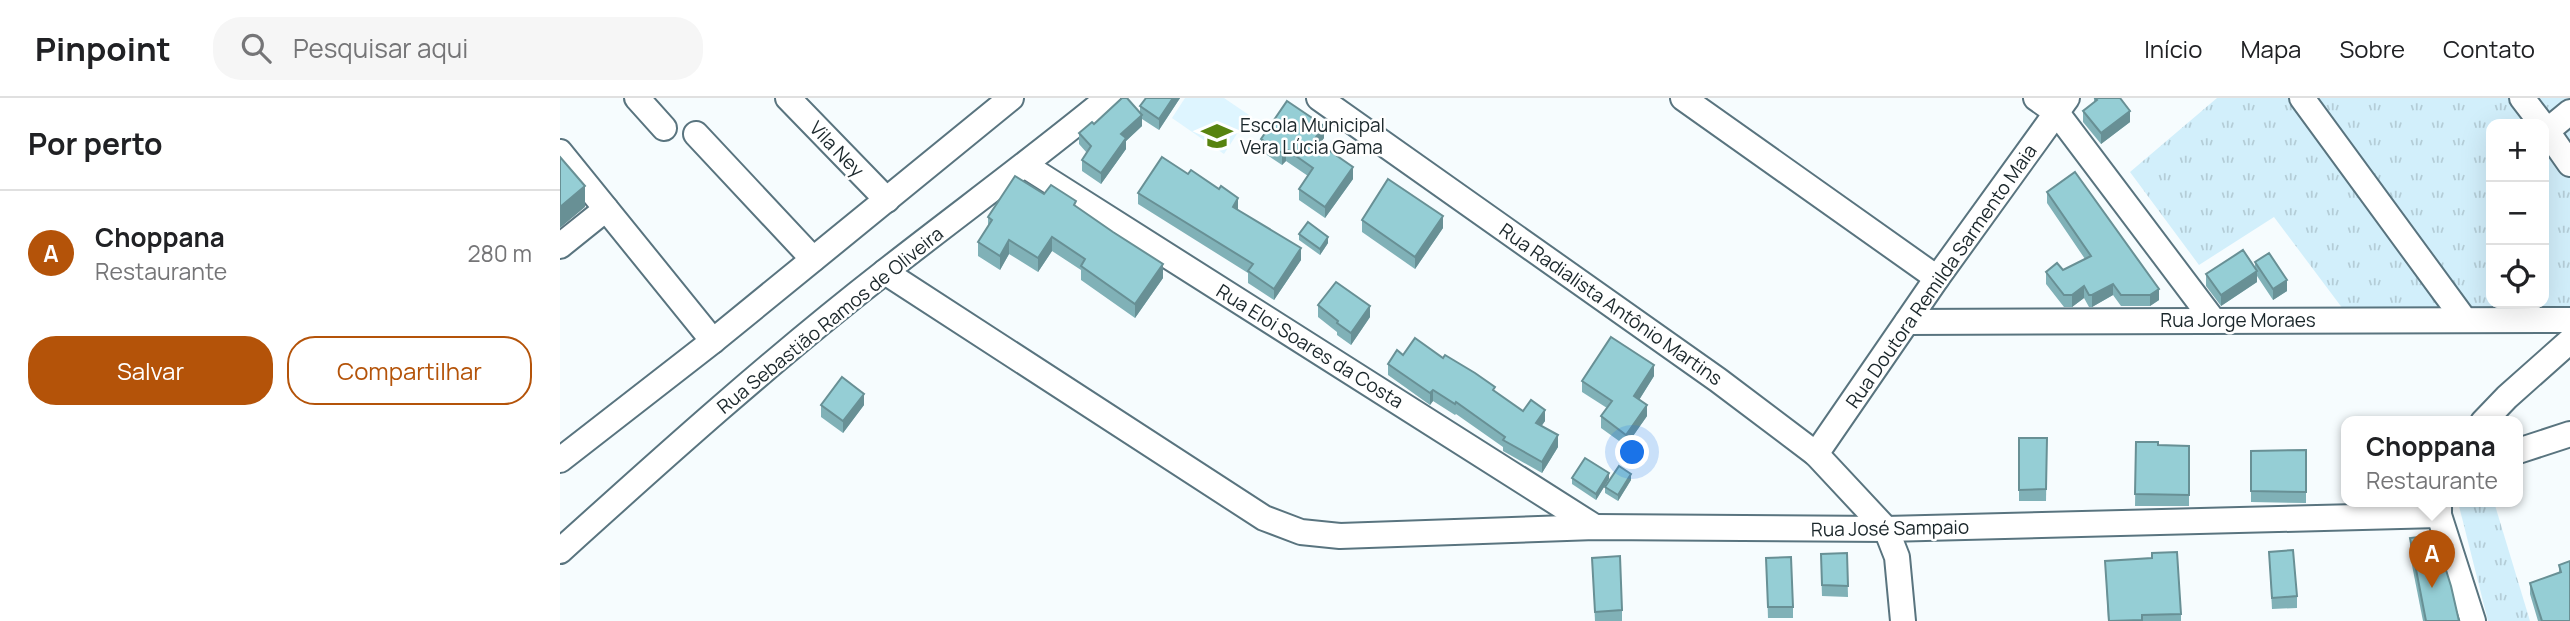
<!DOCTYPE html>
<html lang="pt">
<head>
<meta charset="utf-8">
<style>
  body { margin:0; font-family:Manrope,sans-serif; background:#f6f6f6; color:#202124 }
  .controls { position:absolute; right:21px; top:21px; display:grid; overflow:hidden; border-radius:14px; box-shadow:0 7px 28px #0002 }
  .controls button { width:63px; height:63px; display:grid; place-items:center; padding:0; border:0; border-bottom:2px solid #e0e0e0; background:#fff; color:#202124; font:35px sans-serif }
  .you { position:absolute; left:1073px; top:355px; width:24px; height:24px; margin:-18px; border:5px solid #fff; border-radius:50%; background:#1a73e8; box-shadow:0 0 0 10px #1a73e833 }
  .badge { display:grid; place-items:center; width:46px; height:46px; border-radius:50%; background:#b45309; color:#fff; font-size:23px; font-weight:700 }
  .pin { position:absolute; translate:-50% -58px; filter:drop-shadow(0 2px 4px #0008) }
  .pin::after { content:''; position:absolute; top:37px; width:24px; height:21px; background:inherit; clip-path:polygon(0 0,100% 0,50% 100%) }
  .popup { position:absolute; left:1781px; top:318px; width:182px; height:91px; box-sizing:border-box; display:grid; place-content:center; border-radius:14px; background:#fff; filter:drop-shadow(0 2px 5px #0005); font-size:23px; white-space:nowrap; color:#757577 }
  .popup b { font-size:26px; color:#202124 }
  .popup::after { content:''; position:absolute; left:50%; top:100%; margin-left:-14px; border:14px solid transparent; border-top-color:#fff }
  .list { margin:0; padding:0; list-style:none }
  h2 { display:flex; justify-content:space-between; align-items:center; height:91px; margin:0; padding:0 28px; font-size:30px }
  h2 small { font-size:23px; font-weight:400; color:#757577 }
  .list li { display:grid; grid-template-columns:46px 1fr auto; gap:21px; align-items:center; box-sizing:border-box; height:126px; padding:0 28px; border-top:2px solid #e0e0e0 }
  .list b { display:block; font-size:26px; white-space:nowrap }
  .list p { margin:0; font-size:23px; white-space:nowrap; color:#757577 }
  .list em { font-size:23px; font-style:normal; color:#757577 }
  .actions { display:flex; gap:14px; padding:21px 28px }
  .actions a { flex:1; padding:16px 0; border:2px solid #b45309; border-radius:28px; text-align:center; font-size:24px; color:#b45309 }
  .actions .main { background:#b45309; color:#fff }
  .icon { flex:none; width:38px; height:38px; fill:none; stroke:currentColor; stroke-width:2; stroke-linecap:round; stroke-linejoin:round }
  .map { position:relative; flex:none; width:2010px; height:523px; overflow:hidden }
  header { display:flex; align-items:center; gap:42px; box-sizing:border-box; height:98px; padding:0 35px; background:#fff; border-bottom:2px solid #e0e0e0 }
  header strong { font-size:33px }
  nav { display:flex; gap:38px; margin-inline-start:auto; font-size:24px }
  .search { width:490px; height:63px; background:#f6f6f6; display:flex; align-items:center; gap:18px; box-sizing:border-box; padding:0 24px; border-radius:28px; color:#757577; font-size:26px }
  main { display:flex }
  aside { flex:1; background:#fff }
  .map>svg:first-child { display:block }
</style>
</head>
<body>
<header>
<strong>Pinpoint</strong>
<div class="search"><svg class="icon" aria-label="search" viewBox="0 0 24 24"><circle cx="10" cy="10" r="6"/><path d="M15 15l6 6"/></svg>Pesquisar aqui</div>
<nav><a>Início</a><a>Mapa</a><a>Sobre</a><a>Contato</a></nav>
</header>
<main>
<aside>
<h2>Por perto<small></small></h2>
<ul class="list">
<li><span class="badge">A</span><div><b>Choppana</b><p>Restaurante</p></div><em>280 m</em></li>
</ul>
<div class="actions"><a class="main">Salvar</a><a>Compartilhar</a></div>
</aside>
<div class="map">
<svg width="2010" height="523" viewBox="0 0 2010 523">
  <defs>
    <pattern id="grass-tufts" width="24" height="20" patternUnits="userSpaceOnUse" patternTransform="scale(1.75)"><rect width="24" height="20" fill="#d2effb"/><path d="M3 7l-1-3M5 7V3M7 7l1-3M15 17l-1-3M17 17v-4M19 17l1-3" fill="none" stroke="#b4cdd7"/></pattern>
  </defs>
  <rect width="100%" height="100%" fill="#f6fcfe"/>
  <!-- built -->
  <polygon fill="#def5ff" points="625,0 664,0 689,17 664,56 612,20"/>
  <!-- grass -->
  <g fill="url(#grass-tufts)" fill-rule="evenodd">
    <path d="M1657,0h353v208l-227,3 -69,-92 -75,48 -69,-93zM1931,26h53v179h-53z"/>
    <polygon points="1898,404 1934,404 1970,523 1928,523"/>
  </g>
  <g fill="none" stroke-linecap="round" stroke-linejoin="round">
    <!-- minor casing -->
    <g stroke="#59747f" stroke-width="28">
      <g id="minor">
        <polyline points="77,0 104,30"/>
        <polyline points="228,0 327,102"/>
        <polyline points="759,0 1158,282 1256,356 1326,431 1337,459 1343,523"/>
        <polyline points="1123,0 1377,180"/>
        <polyline points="1476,0 1497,15 1653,222"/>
        <polyline points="1742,0 1904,221"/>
        <polyline points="1962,0 1982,26"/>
        <polyline points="1984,29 2010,66"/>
        <polyline points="1987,33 2010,14"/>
        <polyline points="136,36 253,161"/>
        <polyline points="0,54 153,243"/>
        <polyline points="466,68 1035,429"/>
        <polyline points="0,148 46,111"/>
        <polyline points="325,174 704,420 741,434 780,438 1035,429 1326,431 1879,417"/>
        <polyline points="1347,224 2010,222"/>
        <polyline points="1923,324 1947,299 2010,243"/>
        <polyline points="1958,353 2010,336"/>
        <polyline points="1256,356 1377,180 1507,0"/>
        <polyline points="0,362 153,243 451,0"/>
        <polyline points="1879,404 1879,417 1913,523"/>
        <path d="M0,453c106,-96 213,-192 326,-280 74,-58 149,-113 222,-173"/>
      </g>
    </g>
    <!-- minor -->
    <use href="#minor" stroke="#fff" stroke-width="24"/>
  </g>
  <!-- wall -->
  <g fill="#80b1b7">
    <polygon points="586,0 620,0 599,32 582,21 582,28 566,43 566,51 541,86 522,73 522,62 527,55 519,46 519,35 534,26 580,15 580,8"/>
    <polygon points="1534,0 1560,0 1570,24 1541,46 1523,24 1523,13 1534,4"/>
    <polygon points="764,40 759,46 793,81 765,120 739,102 739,91 748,78 726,63 722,67 701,53 701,41"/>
    <polygon points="628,76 678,112 741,162 714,202 688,185 688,175 578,106 578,95"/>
    <polygon points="1487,94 1599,202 1590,208 1561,208 1553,197 1532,209 1529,209 1524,200 1512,209 1504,209 1486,186 1486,174 1503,172 1525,161 1487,105"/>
    <polygon points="516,108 603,180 575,220 521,182 521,172 492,153 478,174 449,156 440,172 418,158 418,144 428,128 428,119"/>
    <polygon points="802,122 883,130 855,171 802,134"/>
    <polygon points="739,136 768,145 760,157 739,142"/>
    <polygon points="1695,164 1727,193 1713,202 1697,178 1697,184 1661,208 1646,188 1646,176 1695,170"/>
    <polygon points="758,207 810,219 791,247 777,237 777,234 758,219"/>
    <polygon points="843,257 935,293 963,313 985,323 981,328 998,349 982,375 943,353 943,349 896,316 895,317 873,303 870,307 828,277 828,266"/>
    <polygon points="1094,278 1079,302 1087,318 1066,348 1041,330 1041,318 1047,310 1022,294 1022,283"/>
    <polygon points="261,307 304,307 283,335 261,319"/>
    <polygon points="1459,340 1487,340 1486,403 1459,403"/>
    <polygon points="1576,344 1598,347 1629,348 1629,408 1575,408"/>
    <polygon points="1746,352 1746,405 1691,404 1691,353"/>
    <polygon points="1012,380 1049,381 1036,402 1012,386"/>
    <polygon points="1071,382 1058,403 1045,395 1045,389"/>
    <polygon points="1850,440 1899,523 1863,523 1850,457"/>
    <polygon points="1709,454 1737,498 1737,510 1712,511"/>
    <polygon points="1287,455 1288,499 1262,498 1261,468"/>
    <polygon points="1032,460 1062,512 1062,523 1035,523"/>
    <polygon points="1206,460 1233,509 1233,520 1208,520"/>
    <polygon points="1545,463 1621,516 1621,523 1548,523"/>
    <polygon points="2010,463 2010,523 1978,523 1970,496 1970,485 1999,475 1999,467"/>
  </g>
  <!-- shaded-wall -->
  <g fill="#689095">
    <polygon points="613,0 620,0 599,32 599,21"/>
    <polygon points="1570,13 1570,24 1541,46 1541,35"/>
    <polygon points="582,17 582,28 566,43 566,51 541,86 541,75 561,36"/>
    <polygon points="764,28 764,40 754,54 754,42"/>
    <polygon points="726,51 726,63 722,67 722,55"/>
    <polygon points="793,69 793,81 765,120 765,109"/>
    <polygon points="25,88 25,109 0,130 0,109"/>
    <polygon points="678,100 678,112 673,121 673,109"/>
    <polygon points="883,118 883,130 855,171 855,159"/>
    <polygon points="492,139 492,153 478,174 478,160"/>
    <polygon points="768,139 768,145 760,157 760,151"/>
    <polygon points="449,142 449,156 440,172 440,158"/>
    <polygon points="741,150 741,162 714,202 714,191"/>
    <polygon points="603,166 603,180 575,220 575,206"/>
    <polygon points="1697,173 1697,184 1661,208 1661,197"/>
    <polygon points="1727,182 1727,193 1713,202 1713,191"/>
    <polygon points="1553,186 1553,197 1532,209 1532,197"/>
    <polygon points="1524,188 1524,200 1512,209 1512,197"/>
    <polygon points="1599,191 1599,202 1590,208 1590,197"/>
    <polygon points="810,208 810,219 791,247 791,235"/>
    <polygon points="1094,267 1094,278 1074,310 1074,298"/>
    <polygon points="873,292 873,303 870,307 870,295"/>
    <polygon points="304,296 304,307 283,335 283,323"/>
    <polygon points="1087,307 1087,318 1066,348 1066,337"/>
    <polygon points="985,312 985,323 976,336 976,325"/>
    <polygon points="998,337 998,349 982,375 982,364"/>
    <polygon points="1049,375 1049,381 1036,402 1036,396"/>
    <polygon points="1071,376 1071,382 1058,403 1058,397"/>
  </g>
  <!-- building -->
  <g fill="#95ced5" stroke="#689095" stroke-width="2">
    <polygon points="562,0 567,0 582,17 561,36 566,40 541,75 522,62 531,48 519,35 532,24 534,26"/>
    <polygon points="586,0 613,0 599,21 580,8"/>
    <polygon points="1535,0 1560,0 1570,13 1541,35 1523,13 1537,2"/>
    <polygon points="727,3 764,28 754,42 793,69 765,109 739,91 753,70 726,51 722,55 701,41"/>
    <polygon points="0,59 25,88 0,109"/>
    <polygon points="602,59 628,76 631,72 659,91 661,88 678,100 673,109 741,150 714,191 688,173 693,166 578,95"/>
    <polygon points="1515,74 1599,191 1590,197 1561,197 1553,186 1532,197 1529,197 1524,188 1512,197 1504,197 1486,174 1497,165 1503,172 1531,158 1487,94"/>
    <polygon points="455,78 484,96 491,87 516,103 514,107 553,134 603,166 575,206 521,168 525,161 492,139 478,160 449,142 440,158 418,144 432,122 428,119"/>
    <polygon points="828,81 883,118 855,159 802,122"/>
    <polygon points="748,124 768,139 760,151 739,136"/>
    <polygon points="1683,152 1697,173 1661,197 1646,176"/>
    <polygon points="1709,155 1727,182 1713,191 1695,164"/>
    <polygon points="776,184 810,208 791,235 777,225 778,223 758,207"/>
    <polygon points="1051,239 1094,267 1074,298 1087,307 1066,337 1041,318 1052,303 1022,283"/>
    <polygon points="855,240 883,260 885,257 915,275 935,289 933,292 963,313 971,302 985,312 976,325 998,337 982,364 943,342 945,339 896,304 895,306 873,292 870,295 828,266 837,252 843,257"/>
    <polygon points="282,279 304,296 283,323 261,307"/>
    <polygon points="1459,340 1487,340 1486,391 1459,392"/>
    <polygon points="1576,344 1598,344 1598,347 1629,348 1629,397 1575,396"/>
    <polygon points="1746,352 1746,394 1691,393 1691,353"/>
    <polygon points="1025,360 1049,375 1036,396 1012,380"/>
    <polygon points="1059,368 1071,376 1058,397 1045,389"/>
    <polygon points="1875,437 1891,488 1899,523 1866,523 1850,440"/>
    <polygon points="1733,452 1737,498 1712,500 1709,454"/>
    <polygon points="1617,454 1621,516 1582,517 1582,522 1549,523 1545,463 1592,460 1592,455"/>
    <polygon points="1287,455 1288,488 1262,487 1261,456"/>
    <polygon points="1060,458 1062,512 1035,514 1032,460"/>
    <polygon points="1231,459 1233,509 1208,509 1206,460"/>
    <polygon points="2010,463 2010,523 1982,523 1970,485 2001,474 1999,467"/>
  </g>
  <!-- icons -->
  <defs>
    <g id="school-bare" transform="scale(2.415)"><path d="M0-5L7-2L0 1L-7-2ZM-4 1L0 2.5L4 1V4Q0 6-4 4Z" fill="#57830f" stroke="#fff" stroke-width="2.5" paint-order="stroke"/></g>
  </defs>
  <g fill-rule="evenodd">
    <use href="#school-bare" x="657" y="38"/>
  </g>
  <g text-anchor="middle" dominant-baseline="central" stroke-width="5" stroke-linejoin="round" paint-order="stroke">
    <!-- poi labels -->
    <g font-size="19" fill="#1b272b" stroke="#fff" text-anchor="start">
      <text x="680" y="27">Escola Municipal<tspan x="680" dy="22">Vera Lúcia Gama</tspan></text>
    </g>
    <!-- street labels -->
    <g font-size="19" fill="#1b272b" stroke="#fff">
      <text transform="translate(277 51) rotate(46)">Vila Ney</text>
      <text transform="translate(1381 178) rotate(-55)">Rua Doutora Remilda Sarmento Maia</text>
      <text transform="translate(1051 206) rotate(35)">Rua Radialista Antônio Martins</text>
      <text transform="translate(270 222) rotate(-39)">Rua Sebastião Ramos de Oliveira</text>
      <text x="1678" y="222">Rua Jorge Moraes</text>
      <text transform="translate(750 248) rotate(32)">Rua Eloi Soares da Costa</text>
      <text transform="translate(1330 430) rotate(-1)">Rua José Sampaio</text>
    </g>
  </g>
</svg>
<div class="controls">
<button>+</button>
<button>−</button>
<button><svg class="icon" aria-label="locate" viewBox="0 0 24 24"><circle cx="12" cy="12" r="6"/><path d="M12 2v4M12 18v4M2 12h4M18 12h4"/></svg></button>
</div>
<div class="you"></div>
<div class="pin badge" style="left:1872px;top:490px">A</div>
<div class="popup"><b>Choppana</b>Restaurante</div>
</div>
</main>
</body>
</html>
